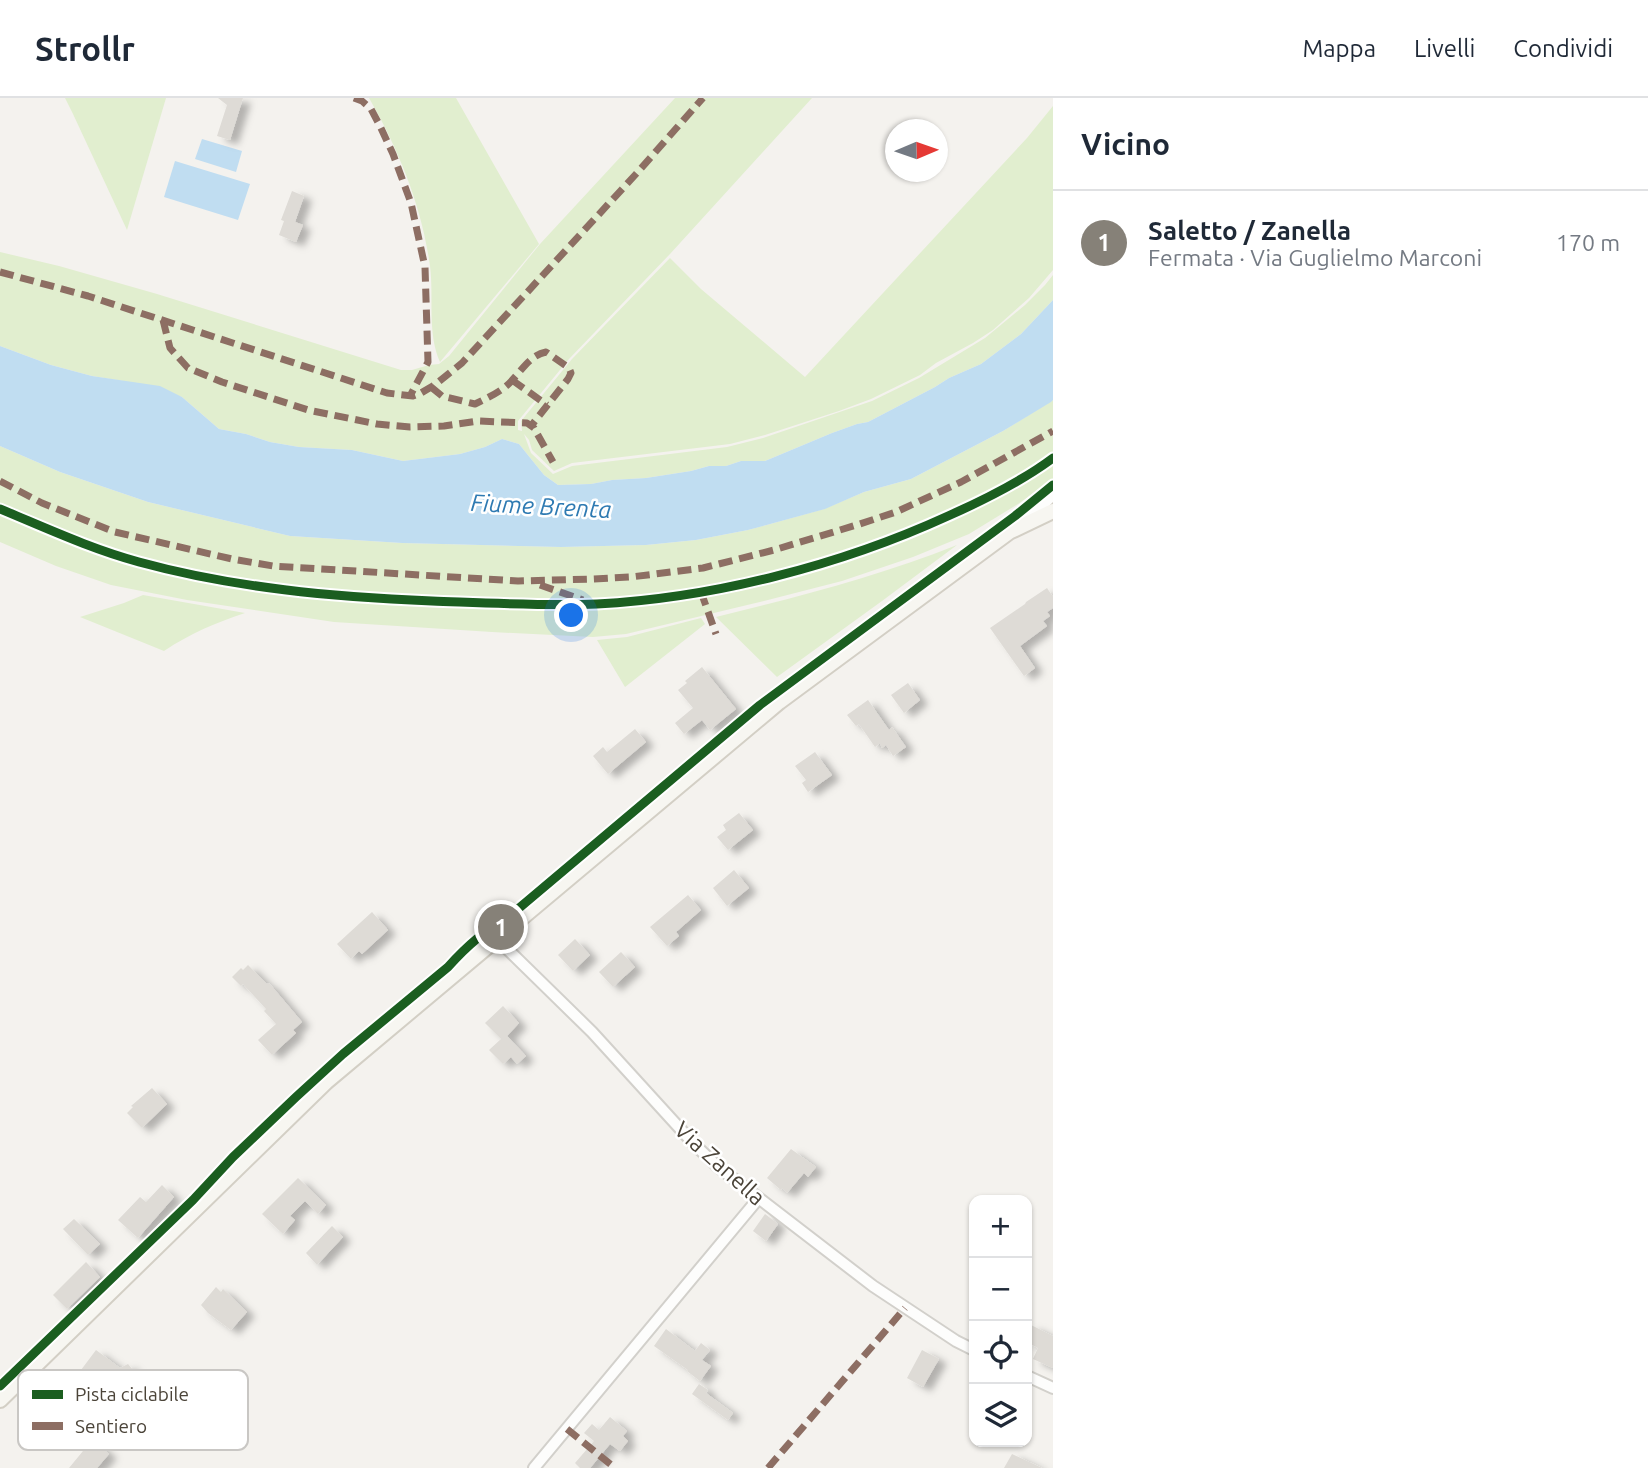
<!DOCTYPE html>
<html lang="it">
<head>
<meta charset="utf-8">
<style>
  body { margin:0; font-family:Ubuntu,sans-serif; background:#f2f2f3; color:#1f2937 }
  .controls { position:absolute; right:21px; bottom:21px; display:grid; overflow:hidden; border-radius:14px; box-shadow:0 2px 5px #0004 }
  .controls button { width:63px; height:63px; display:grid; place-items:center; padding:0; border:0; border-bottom:2px solid #e0e1e3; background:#fff; color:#1f2937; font:35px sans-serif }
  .compass { position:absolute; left:885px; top:21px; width:63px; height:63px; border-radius:50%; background:#fff; box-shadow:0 2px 5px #0004; rotate:88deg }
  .you { position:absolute; left:572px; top:518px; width:24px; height:24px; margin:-18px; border:5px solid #fff; border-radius:50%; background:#1a73e8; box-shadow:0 0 0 10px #1a73e833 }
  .badge { display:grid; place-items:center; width:46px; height:46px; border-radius:50%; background:#868178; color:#fff; font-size:23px; font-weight:700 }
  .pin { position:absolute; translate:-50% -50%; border:4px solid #fff; box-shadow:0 2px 7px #0006 }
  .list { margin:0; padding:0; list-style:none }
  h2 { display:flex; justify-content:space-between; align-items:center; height:91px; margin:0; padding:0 28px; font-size:30px }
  h2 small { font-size:23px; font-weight:400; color:#747a83 }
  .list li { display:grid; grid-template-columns:46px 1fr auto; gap:21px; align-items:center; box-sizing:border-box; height:105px; padding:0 28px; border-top:2px solid #e0e1e3 }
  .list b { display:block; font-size:26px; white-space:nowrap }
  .list p { margin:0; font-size:23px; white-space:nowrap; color:#747a83 }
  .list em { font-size:23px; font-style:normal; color:#747a83 }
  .icon { flex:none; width:38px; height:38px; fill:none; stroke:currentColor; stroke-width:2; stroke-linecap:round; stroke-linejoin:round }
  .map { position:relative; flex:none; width:1053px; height:1370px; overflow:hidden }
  header { display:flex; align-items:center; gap:42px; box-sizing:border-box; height:98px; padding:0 35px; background:#fff; border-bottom:2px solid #e0e1e3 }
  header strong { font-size:33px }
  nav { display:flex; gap:38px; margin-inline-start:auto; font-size:24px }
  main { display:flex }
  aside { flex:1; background:#fff }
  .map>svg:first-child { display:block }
</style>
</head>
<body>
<header>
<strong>Strollr</strong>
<nav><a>Mappa</a><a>Livelli</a><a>Condividi</a></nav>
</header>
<main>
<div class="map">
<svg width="1053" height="1370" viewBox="0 0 1053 1370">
  <defs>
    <filter id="shadow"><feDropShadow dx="8" dy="4.5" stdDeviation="3.5" flood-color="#0004"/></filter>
  </defs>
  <rect width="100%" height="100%" fill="#f4f2ee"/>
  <!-- green -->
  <g fill="#e1eecf">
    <polygon points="65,0 166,0 127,132 73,16"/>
    <path d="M369,0h87l83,146 -99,118c-13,-29 -6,-64 -10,-96 -8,-59 -31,-116 -61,-168z"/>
    <polygon points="675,0 812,0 670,156 569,261 518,323 518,332 522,333 521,323 572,261 670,160 701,191 805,279 1027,40 1053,8 1053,172 1029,200 993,232 973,245 936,265 920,277 871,301 839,313 765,337 730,346 572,365 554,373 532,352 529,342 524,336 531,355 553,376 572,368 727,349 763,340 872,303 919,280 985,240 1025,207 1045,187 1053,177 1053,202 1021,236 981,266 949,280 935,289 868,324 857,326 832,335 765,363 741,363 726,368 709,368 691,373 646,380 612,382 591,386 558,387 544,377 519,346 502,341 485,349 460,356 403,363 352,352 299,349 270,344 246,336 219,331 182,299 123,283 92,278 51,267 0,248 0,154 59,168 157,196 401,272 412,272 429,267 439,266 449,258 540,146"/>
    <polygon points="1053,302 1053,381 1018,406 969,436 913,459 842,483 764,503 626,536 593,539 492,534 334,524 187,502 111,487 56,468 0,444 0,348 60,374 148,404 290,438 402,445 561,449 646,447 696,442 748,432 824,411 864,394 911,381 1003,333"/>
    <path d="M957,447l-75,56 -105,76 -61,-60c82,-20 163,-41 241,-72z"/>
    <path d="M143,497l102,18c-30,10 -54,20 -81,38l-84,-34 44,-14z"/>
    <polygon points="701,520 705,526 625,589 597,542 627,539"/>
  </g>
  <!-- water -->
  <g fill="#c0ddf1">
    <polygon points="202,41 242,53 236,74 195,61"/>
    <polygon points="175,63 250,86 238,122 164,99"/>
    <polygon points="1053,202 1053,302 1051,304 1003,333 911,381 864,394 825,411 748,432 696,442 646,447 561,449 402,445 290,438 148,404 60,374 0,348 0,248 51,267 92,278 160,288 182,299 219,331 246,336 270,344 299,349 352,352 403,363 460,356 485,349 502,341 519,346 544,377 558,387 591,386 612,382 646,380 691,373 709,368 726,368 741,363 765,363 832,335 857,326 868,324 935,289 949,280 981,266 1021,236"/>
  </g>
  <!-- building -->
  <g fill="#dedbd6" filter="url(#shadow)">
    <polygon points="218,0 243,0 230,42 217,38 227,7"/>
    <polygon points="292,93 304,98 295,124 303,127 296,144 279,137 284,123 281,122"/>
    <polygon points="1047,490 1053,499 1053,510 1047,514 1050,518 1043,523 1047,528 1020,548 1035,570 1024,578 990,530 1025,506 1026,504"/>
    <polygon points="702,569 736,611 710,632 702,622 684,636 675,625 693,610 678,592 687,585 685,583"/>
    <polygon points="908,585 920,602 904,615 891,597"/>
    <polygon points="868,602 889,632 892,629 906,649 893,658 886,647 882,650 880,645 875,649 859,626 856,628 847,617"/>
    <polygon points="635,631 646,644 608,676 593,658 603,649 607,654"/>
    <polygon points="815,654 832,677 808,694 802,685 806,682 795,668"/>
    <polygon points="739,715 753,732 728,752 717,739 726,732 723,727"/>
    <polygon points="734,772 749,790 727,808 713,790"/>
    <polygon points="688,797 701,812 676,834 679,838 667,848 650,829"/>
    <polygon points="372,814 388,832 362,856 359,853 351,861 337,846"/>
    <polygon points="575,841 590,857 573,873 558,857"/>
    <polygon points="621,854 635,869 613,889 599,874"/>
    <polygon points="248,867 267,886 269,885 302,924 293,932 296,935 272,957 258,942 276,926 264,913 266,911 243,886 241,888 232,879 241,870 243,872"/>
    <polygon points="503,908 519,925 507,938 526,958 517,966 511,959 503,966 489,952 501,941 485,925"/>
    <polygon points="152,990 167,1006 142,1030 127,1015 133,1009 131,1008"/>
    <polygon points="791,1051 816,1069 808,1079 804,1075 787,1095 782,1090 781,1092 767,1080"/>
    <polygon points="298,1080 326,1107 318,1116 305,1103 290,1118 295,1122 283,1136 262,1116"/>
    <polygon points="162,1087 174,1099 138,1140 118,1122 140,1099 146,1104"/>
    <polygon points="765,1116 778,1126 766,1143 753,1133"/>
    <polygon points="74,1121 100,1146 88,1157 63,1131"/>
    <polygon points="332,1128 343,1139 317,1167 306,1155"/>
    <polygon points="86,1164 100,1179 67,1211 53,1197"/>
    <polygon points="216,1189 221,1194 223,1191 247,1214 231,1232 208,1215 201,1207"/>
    <polygon points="1031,1227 1053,1238 1053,1270 1033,1261 1038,1250 1027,1244 1027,1235"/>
    <polygon points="666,1231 695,1253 701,1245 710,1252 702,1262 711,1268 700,1283 687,1273 688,1272 654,1248"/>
    <polygon points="96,1252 120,1270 128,1266 142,1283 122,1310 111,1321 87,1302 89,1300 75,1290 83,1280 78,1276"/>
    <polygon points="922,1252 939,1261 923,1289 907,1280"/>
    <polygon points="699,1286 708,1292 706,1295 733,1315 728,1322 692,1296"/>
    <polygon points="610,1319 627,1333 623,1338 628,1343 620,1353 610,1346 590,1370 580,1370 575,1365 594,1343 584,1335 592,1326 599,1332"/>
    <polygon points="90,1340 109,1356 97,1370 69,1370 83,1353 81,1351"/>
    <polygon points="1012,1356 1042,1370 1004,1370"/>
  </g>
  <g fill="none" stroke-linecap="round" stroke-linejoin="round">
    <!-- minor casing -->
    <g stroke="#d2d0cb" stroke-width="14">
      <g id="minor">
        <polyline points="1025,424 1053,397"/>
        <polyline points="497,841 592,934 694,1046 717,1068 873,1188 956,1243 974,1252"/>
        <polyline points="1027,1278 1053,1290"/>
        <polyline points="534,1370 758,1101"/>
      </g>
    </g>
    <!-- secondary casing -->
    <g stroke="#d3cfc5" stroke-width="18">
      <polyline id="secondary" points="0,1302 326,984 779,604 1009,434 1053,413"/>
    </g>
    <!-- minor -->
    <use href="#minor" stroke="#fdfdfc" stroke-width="10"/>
    <!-- secondary -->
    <use href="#secondary" stroke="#f7f6f1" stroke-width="14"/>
    <!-- quiet -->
    <g stroke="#8d6e63" stroke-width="7" stroke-dasharray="14 7" stroke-linecap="butt">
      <polyline points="354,0 362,3 371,11 380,28 393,56 411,105 425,169 428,264 410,298"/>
      <polyline points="0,174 88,198 387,295 413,298 421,295 436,286 462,265 636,76 703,0"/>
      <polyline points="163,222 170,250 188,270 222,284 308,312 377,326 410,329 444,328 478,323 527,325 534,330 553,364"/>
      <polyline points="512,282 547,307"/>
      <path d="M431,289l11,9 33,8c10,-5 21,-10 30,-17 14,-11 22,-31 41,-35l23,16 2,5 -3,6 -37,47"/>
      <polyline points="0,383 42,405 115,434 232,461 273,468 518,483 592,481 631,479 703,470 774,452 860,426 896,414 961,384 1053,333"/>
      <polyline points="540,487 583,502"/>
      <polyline points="701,494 716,536"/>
      <polyline points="567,1331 615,1370"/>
      <polyline points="768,1370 905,1210"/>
    </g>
    <!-- cycleway casing -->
    <g stroke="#fff" stroke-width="13">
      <g id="cycleway">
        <path d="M0,411c46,19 91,40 139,53 95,26 195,35 293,39 55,2 110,5 165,3 117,-6 244,-39 351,-88 36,-16 73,-34 105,-58"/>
        <path d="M0,1288l193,-186 40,-43 63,-60 47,-43 105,-87c17,-19 35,-36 58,-48l254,-214 255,-189 38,-31"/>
      </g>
    </g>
    <!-- cycleway -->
    <use href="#cycleway" stroke="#1b5e20" stroke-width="9"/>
  </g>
  <g text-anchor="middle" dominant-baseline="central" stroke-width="5" stroke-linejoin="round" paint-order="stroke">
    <!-- street labels -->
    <g font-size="23" fill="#4b4439" stroke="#fff">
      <text transform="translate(720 1065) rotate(42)">Via Zanella</text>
    </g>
    <!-- water labels -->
    <g font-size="24" font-style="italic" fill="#2e7ab2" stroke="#fff">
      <text transform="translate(541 408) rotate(3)">Fiume Brenta</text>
    </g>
  </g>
  <!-- legend -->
  <rect x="18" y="1272" width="230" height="80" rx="10" fill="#fff" stroke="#c9c7c4" stroke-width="2"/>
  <rect x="32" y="1292" width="31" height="9" fill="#1b5e20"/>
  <rect x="32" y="1324" width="31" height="8" fill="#8d6e63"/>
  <g font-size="19" fill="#4b4439">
    <text x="75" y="1303">Pista ciclabile</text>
    <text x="75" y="1335">Sentiero</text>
  </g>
</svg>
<div class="controls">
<button>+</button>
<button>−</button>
<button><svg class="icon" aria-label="locate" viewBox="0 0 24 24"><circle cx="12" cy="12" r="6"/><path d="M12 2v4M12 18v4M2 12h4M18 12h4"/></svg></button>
<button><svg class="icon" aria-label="layers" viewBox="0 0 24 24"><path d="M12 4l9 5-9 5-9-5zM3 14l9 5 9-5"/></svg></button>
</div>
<svg class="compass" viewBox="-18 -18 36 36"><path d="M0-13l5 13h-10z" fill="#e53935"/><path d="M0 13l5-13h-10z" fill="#747a83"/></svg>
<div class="you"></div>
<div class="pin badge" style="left:501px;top:829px">1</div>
</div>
<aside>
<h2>Vicino<small></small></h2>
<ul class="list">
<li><span class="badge">1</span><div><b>Saletto / Zanella</b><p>Fermata · Via Guglielmo Marconi</p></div><em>170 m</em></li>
</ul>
</aside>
</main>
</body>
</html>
